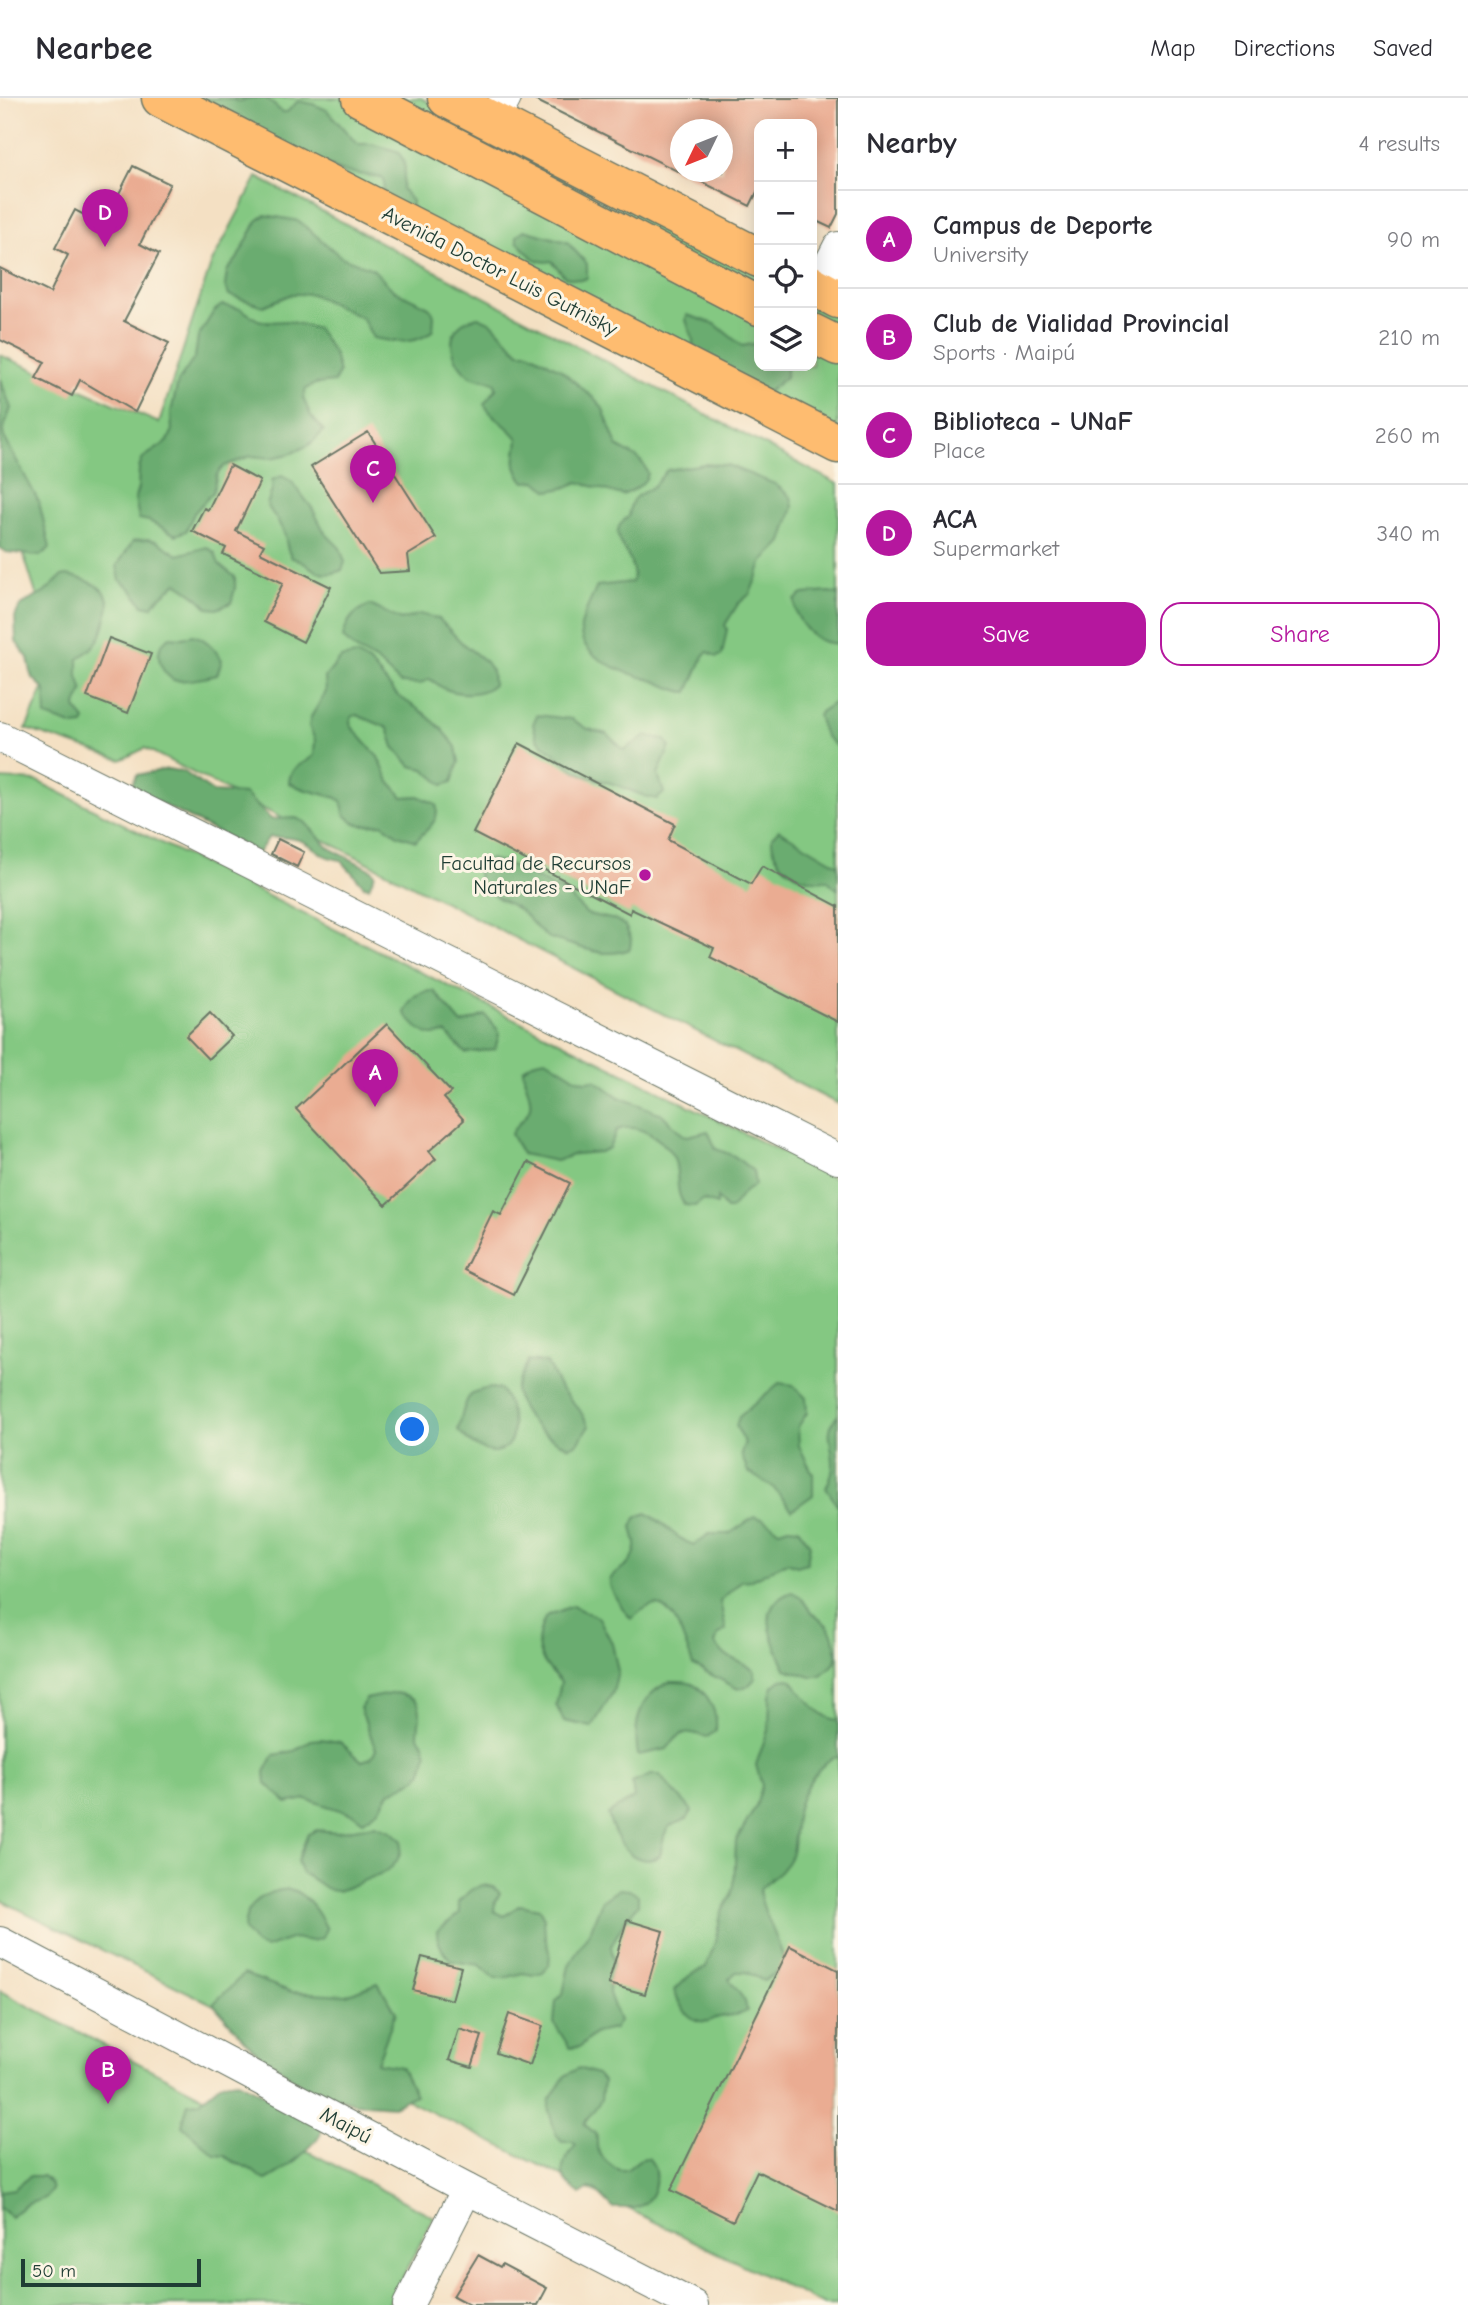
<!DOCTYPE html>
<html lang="en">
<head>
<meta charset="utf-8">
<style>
  body { margin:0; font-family:"Comic Neue",sans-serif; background:#f2f2f3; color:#2b2b33 }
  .controls { position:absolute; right:21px; top:21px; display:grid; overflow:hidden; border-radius:14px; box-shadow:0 4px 18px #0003 }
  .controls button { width:63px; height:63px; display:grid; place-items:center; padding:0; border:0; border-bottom:2px solid #e1e1e2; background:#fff; color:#2b2b33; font:35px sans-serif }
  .compass { position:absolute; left:670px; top:21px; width:63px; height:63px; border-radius:50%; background:#fff; box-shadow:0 4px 18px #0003; rotate:227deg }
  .scale { position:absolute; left:21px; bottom:18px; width:180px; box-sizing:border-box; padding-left:7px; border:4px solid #1f3d34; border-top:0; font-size:19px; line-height:24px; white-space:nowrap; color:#1f3d34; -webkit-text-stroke:5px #fcf5e5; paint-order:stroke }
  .you { position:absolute; left:413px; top:1332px; width:24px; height:24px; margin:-18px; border:5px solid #fff; border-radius:50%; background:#1a73e8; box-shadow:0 0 0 10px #1a73e833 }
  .badge { display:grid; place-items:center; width:46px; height:46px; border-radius:50%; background:#b5179e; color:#fff; font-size:23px; font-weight:700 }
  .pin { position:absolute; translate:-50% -58px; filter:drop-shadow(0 2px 4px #0008) }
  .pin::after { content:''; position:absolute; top:37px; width:24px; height:21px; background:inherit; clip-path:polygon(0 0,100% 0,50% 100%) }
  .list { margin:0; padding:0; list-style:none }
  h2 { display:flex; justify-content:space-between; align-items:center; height:91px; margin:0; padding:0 28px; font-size:30px }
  h2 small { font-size:23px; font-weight:400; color:#7c7c81 }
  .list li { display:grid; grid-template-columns:46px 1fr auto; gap:21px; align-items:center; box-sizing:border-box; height:98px; padding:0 28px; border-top:2px solid #e1e1e2 }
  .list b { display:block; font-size:26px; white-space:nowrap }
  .list p { margin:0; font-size:23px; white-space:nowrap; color:#7c7c81 }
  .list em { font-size:23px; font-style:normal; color:#7c7c81 }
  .actions { display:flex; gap:14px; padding:21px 28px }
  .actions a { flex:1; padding:16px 0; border:2px solid #b5179e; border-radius:21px; text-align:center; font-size:24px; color:#b5179e }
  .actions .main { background:#b5179e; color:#fff }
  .icon { flex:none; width:38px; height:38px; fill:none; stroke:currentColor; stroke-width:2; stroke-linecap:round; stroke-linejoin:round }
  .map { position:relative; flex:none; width:838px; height:2207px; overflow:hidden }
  header { display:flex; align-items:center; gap:42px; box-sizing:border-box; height:98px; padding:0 35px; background:#fff; border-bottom:2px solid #e1e1e2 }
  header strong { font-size:33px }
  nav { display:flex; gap:38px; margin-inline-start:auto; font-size:24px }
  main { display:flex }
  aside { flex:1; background:#fff }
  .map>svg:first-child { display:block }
</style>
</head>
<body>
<header>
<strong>Nearbee</strong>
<nav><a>Map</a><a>Directions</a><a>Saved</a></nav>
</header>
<main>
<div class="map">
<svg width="838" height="2207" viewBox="0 0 838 2207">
  <rect width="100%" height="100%" fill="#fcf5e5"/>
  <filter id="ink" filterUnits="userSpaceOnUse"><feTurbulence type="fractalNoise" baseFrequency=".0143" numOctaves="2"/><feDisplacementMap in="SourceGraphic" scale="14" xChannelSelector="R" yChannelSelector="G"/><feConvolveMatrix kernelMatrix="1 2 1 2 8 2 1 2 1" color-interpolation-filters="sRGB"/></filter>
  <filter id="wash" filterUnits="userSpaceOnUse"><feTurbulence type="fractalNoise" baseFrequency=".00686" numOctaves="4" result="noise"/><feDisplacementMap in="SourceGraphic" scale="28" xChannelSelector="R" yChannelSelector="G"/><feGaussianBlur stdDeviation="1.57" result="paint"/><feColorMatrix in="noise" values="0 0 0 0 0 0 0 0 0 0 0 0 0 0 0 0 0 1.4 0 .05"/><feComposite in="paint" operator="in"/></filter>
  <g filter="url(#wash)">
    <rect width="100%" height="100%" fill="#f4e0c3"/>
    <!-- green -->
    <g fill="#84c882" stroke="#52825b" stroke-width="2">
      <polygon points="194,0 421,0 759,175 759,268 812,268 812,202 838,215 838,332"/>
      <polygon points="257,79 838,386 838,1006 145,650 121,662 26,631 50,575 51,544 0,381 0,257 159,325 211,166"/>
      <polygon points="0,681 37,683 838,1082 838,2207 824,2207 0,1802"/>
      <polygon points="0,1893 434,2119 388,2207 0,2207"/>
    </g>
    <!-- forest -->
    <g fill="#6bac70" stroke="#457452" stroke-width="2">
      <polygon points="188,0 227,0 240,4 249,0 266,0 282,14 287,14 298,3 313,6 327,12 357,46 372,46 397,53 403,61 405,71 402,91 412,103 411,117 383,95 384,84 382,80 341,73"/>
      <path d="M265,117l34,6 42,36 32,12 20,21 36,17 5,8 -1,15c-16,16 -39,12 -60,8l-10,-19 -5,-3 -46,-22h-20l-29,12 -34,-11 -4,-9 2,-15 10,-12 20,-38z"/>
      <path d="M524,132l43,12 20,22v14l-5,2 -17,-3 -13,-16c-16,4 -25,-8 -35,-20v-5z"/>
      <polygon points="222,207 241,211 258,222 268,224 288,223 318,231 334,256 339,275 334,284 315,286 306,291 303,300 311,318 324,333 309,347 290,356 271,360 251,358 224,368 217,376 213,394 194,415 186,433 176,437 149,423 139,421 135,400 138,390 139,370 143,360 168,343 172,334 171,314 178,284 195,259 198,239 214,213"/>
      <polygon points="687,217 715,226 742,248 759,245 759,268 786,268 786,279 764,297 692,260 693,242 686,222"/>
      <path d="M478,219l14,6 27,29h10l31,17 37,32 6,8 14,37 21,12 6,7 4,9c-3,10 -16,18 -26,21l-44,-13 -14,6 -15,3 -13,-10 -11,1c-14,-16 -9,-23 -7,-43 -10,-15 -25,-19 -34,-35l12,-15 -1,-6c-7,-4 -19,-3 -26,-8 -23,-19 -25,-52 9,-58z"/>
      <polygon points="0,280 11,310 3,333 4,339 39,404 50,450 40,458 6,454 0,450"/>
      <path d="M704,366l23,1 48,19 16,13 2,10 -11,35 -19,19 -13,33 -12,10 -13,21 2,4 -5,26 -5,2 -9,-5 -4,3 -16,37c-12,1 -25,-9 -37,-12 -22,-6 -74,-21 -70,-53 2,-14 11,-28 16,-41l35,-4c9,-30 -34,-44 -3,-66 1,-21 9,-19 23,-29 6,-4 10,-12 15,-17z"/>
      <path d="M282,378l9,5 21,27 13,25 15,15 5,14 -3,8c-27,12 -30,-8 -50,-12 -7,-11 -4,-12 -7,-22 -4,-12 -12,-21 -18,-31l5,-15v-10z"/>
      <path d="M147,441l10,2 21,14 29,-8 8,6 4,11 16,13v11l-4,15 -14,6 -9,-1c-13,-15 -17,-14 -31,-25l-19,16 -6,8 -9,-2 -12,-16 -11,-9 -3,-14 16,-25z"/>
      <path d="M67,477c15,3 41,10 42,30 0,5 -3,11 -4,16 -3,19 -11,27 -27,38v17l5,15 -7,14 1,5 8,10 -2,5 -9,1 -28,-10 -1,-26 -13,-13 -4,-19 -12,-16 -1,-25 4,-9 7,-6 18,-9 18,-17z"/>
      <path d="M829,494l9,2v52l-3,-3c-20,2 -42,-23 -40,-43l8,-6z"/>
      <path d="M370,507l31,15 19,-6 19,5 23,24 24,19 6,9 1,14c-13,11 -35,10 -50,3 -5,-3 -9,-7 -14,-9l-9,5 -20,-1 -23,-22 -22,-12 -12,-11c3,-17 10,-26 27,-33z"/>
      <path d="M192,537c13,2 23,14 30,25l-5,15c-11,3 -33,7 -44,5 -15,-11 -21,-33 -3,-43l13,1z"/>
      <path d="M356,557l14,8 27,32 27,18 19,17 13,17 3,15 -7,20 -9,3 -19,-16 -13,-3 -17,-19 -6,-19 -31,-13 -5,1 -2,5 1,5 27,31 11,24 14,16 15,-1 18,8c5,18 -10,25 -20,37l-18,-6 -16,-11 -20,1 -9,-3 -8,-7 -4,-14 -4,-3 -34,-9 -14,-6c1,-19 15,-17 25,-28l1,-15 -6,-14 2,-9 15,-25 -1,-15 16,-19z"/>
      <polygon points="838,602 838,650 825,638 818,618 820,614"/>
      <polygon points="537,617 571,621 588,631 607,636 624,652 645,638 665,641 670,649 658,676 664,695 657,701 647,699 614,686 585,678 575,673 537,641 533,626"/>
      <path d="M168,671l16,3 29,20 32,2 26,25 25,-1 9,4 24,26 43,22 3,4 -6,13 -5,-1 -23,-26c-24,-4 -19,-9 -37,-18 -10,-5 -24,-5 -35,-5l-11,16 -128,-65 7,-13z"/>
      <path d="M779,732l59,35v25l-11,-10c-26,3 -56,-14 -55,-43z"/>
      <path d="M489,761l19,5 58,29 21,21 29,6 9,6 6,13 -1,10c-22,9 -42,1 -64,-6 -6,-2 -14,-3 -20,-7 -11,-7 -17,-20 -28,-27 -16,-10 -48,-20 -38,-46z"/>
      <path d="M434,893l28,33 23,-9 13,15 1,5 -4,14 -30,4 -19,-20c-4,0 -8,2 -12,2 -11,1 -25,-15 -30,-23 8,-16 12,-20 30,-21z"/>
      <path d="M546,961l30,19 9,3 10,-1 24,17 43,17 21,21 5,1 20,-5 8,18 18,7 19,15 2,14 -12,8 -12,16h-5l-9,-11v7l-14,-5 -8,6 -10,-1c-12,-14 -4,-34 -12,-49 -11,-18 -36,-34 -56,-26l-8,18 -9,4 -25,2 -19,7 -34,-7 -11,-20c5,-10 14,-14 18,-24 5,-12 -6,-28 -6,-41l13,-8z"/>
      <path d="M528,1263l19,2 12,24 20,22 10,17 -11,17 -9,4c-25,-11 -48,-29 -54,-57z"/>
      <polygon points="779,1285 793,1287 806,1300 807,1315 798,1329 799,1348 813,1376 813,1397 792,1412 773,1389 748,1374 741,1355 745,1345 736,1328 739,1319"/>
      <path d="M492,1290l9,2c30,49 -1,88 -43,40 8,-24 3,-39 34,-42z"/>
      <path d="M838,1317v91l-12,-18c3,-7 7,-15 7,-22 1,-20 -11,-35 5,-51z"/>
      <path d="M646,1415c18,8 28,26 48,32l15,-11h20l25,-17 9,2 16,11 10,-3 9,1 12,16 -3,19 -10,3 -10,-4 -36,18 -10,1 -21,20 6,29 -8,5 -3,9c10,16 25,15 39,26l1,9 -7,7 -10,3 -45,-24c-6,-15 -17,-59 -37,-60 -10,0 -18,9 -25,14 -47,-59 -2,-34 5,-71 1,-6 -3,-15 -4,-21l4,-9z"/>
      <path d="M792,1494l9,5 11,16 16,13 4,8 5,19 -2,10 -14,12 -10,2 -26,-8c-11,-29 -32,-63 7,-77z"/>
      <path d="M572,1508l27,12 13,25 6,28 -5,21 -21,35 -28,-6 -8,-16 5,-23c-23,-23 -30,-36 -15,-66z"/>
      <path d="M790,1581c12,13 29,40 48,41v38l-5,-1c-22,16 -36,41 -38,69 -2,12 0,26 -8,37 -7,10 -19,17 -27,27 0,20 20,48 24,72l-5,8 -15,11 -18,-9h-10l-7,7 16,22 2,10c-10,6 -17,3 -27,6 -4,0 -7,3 -11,4 -19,4 -31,-16 -34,-31l14,-14 17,-9 9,-24 6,-30 10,-18 3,-10 2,-44 20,-35 6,-20 -6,-21 13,-38 1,-31 3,-10 8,-6z"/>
      <path d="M670,1584c7,0 15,-1 22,2 17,8 26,30 24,47l-9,6c-23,-7 -25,-7 -40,12l-29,6c-5,-31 0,-60 32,-73z"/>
      <path d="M395,1595c33,5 24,18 23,43l6,8 3,10 -5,18 -6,7 -27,14 -10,17 -16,11 -8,-6 -49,-16 -19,4 -21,-20 -1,-11 9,-17 20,-4 17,-11 10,-1 19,3 22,19 9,-3 5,-9 -16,-41 6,-9z"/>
      <path d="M651,1677h9c10,15 22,22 32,36l-5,8 -19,8 -4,9 -4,20c-28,15 -46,-19 -52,-42l26,-16 -2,-15z"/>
      <path d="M375,1727l16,6 11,10c-1,30 -20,32 -44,42 -6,2 -15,7 -21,8 -13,1 -22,-14 -35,-17l-5,-13 11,-27 9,-4 20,2z"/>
      <path d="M483,1787l10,2 7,6 -5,9 -1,9 10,5 16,-11 19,4 5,9 1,19 5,18 -1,10 -6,7 -10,3 -10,-2 -18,5h-10l-15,-13 -29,-4c-8,-10 -14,-17 -14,-30l23,-18 -2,-11 15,-13z"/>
      <path d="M290,1791c18,6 28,23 37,40l-5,9 -10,3 -19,-3 -28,10 -9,-3 -12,-15c1,-27 20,-39 46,-41z"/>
      <polygon points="619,1791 629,1792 638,1797 638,1807 625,1822 611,1848 614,1867 609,1886 609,1895 619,1923 614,1931 595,1935 580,1949 570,1950 554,1925 556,1903 563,1896 569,1867 591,1831 602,1803"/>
      <polygon points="244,1876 292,1894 346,1897 378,1885 396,1914 377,1965 401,1969 415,1997 393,2008 353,2005 303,1988 253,1951 213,1906"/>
      <path d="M579,1970l18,6 6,7 -2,19 -17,24 12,10c2,5 0,12 2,16 5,9 20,26 31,18 7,-5 9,-10 19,-10 14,13 8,45 -13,50 -7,1 -15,-1 -22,0l-19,-19 -5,-1 -8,6c-25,-15 -22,-30 -5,-49l-4,-3h-10l-6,-7 -7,-24v-10l16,-25z"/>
      <path d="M238,1983l78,40 6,9c-6,17 -40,42 -56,50 -8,-3 -12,-10 -20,-13 -8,-4 -13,-4 -21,-11l-10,-1 -33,-29 6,-23 11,-1 23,-19z"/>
      <path d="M30,2078h13l7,7 2,7c-7,12 -15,9 -26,15 -6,3 -11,8 -15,12l-11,-10v-16l14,-2z"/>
    </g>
    <g id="blocks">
      <!-- building -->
      <g fill="#eaac92">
        <polygon points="531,0 838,0 838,116 831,130 812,121 812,26 759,26 759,90 750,108 682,74 723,74 723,32 681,32 681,75"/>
        <polygon points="133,68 170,86 140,146 159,156 124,223 169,245 135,314 80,282 72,298 36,280 45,264 0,242 0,170 50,195 68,157 55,150 75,112 103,127"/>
        <polygon points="368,334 436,440 408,457 410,473 379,475 311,369"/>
        <polygon points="230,367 260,383 236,433 264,447 260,454 331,489 303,544 264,524 283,485 223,456 226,450 192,433 204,410 208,412"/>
        <polygon points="109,540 151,556 128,615 87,599"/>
        <polygon points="519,645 675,726 668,742 751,786 762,768 838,808 838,924 710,859 714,850 631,811 630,816 473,735"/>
        <polygon points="278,741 304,754 297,769 271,756"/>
        <polygon points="210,915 232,938 208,961 186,938"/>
        <polygon points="387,926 451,994 444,1000 464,1022 429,1053 436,1061 386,1107 296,1011"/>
        <polygon points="528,1064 570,1085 514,1197 464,1172 493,1113 501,1117"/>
        <polygon points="627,1822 663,1833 645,1896 608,1886"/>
        <polygon points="790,1848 838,1872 838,2113 757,2073 733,2123 671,2092"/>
        <polygon points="422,1859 461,1869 452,1902 413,1892"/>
        <polygon points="509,1916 543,1928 530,1967 496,1955"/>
        <polygon points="459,1931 482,1938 472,1969 449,1962"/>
        <polygon points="478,2157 500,2169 502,2166 547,2190 538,2207 470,2207 453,2198"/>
      </g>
    </g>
  </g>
  <g filter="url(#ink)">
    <use href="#blocks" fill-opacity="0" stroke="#6a7666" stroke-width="2"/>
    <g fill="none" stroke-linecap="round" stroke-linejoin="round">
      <!-- minor casing -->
      <g stroke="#6a7666" stroke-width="32">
        <g id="minor">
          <polyline points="493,24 506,0"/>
          <polyline points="817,190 838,149"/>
          <polyline points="0,639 838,1061"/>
          <polyline points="0,1844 467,2091 693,2207"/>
          <polyline points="408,2207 467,2091"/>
        </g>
      </g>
      <!-- major casing -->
      <g stroke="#6a7666" stroke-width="41">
        <g id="major">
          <polyline points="161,0 838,346"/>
          <polyline points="361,0 759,208"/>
          <polyline points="447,0 759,160"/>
          <polyline points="812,187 838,201"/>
          <polyline points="812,235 838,248"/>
        </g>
      </g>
      <!-- minor -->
      <use href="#minor" stroke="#fff" stroke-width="30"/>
      <!-- major -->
      <use href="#major" stroke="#febc70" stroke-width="38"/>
    </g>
  </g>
  <!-- markers -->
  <circle fill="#b5179e" stroke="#fcf5e5" stroke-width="2.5" cx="645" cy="777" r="7"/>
  <g text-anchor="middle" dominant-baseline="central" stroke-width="6" stroke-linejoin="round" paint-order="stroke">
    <!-- street labels -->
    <g font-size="21" fill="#1f3d34" stroke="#fcf5e5">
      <text transform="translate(500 173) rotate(27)">Avenida Doctor Luis Gutnisky</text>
      <text transform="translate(346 2027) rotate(28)">Maipú</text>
    </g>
    <!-- poi labels -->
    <g font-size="21" fill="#1f3d34" stroke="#fcf5e5" text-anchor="end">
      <text x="631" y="765">Facultad de Recursos<tspan x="631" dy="24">Naturales - UNaF</tspan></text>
    </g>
  </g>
</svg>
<div class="controls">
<button>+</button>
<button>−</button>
<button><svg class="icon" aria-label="locate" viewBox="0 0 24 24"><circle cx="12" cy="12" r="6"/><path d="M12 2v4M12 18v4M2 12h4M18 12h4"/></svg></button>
<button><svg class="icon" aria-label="layers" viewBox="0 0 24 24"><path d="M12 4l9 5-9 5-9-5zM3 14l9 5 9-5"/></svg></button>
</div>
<svg class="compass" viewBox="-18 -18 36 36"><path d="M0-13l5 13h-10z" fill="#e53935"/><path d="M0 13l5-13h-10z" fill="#7c7c81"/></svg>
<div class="scale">50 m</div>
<div class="you"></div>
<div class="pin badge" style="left:375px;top:1009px">A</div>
<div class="pin badge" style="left:108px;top:2006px">B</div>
<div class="pin badge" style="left:373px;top:405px">C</div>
<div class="pin badge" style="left:105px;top:149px">D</div>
</div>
<aside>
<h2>Nearby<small>4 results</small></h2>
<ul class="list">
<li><span class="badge">A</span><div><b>Campus de Deporte</b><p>University</p></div><em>90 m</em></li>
<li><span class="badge">B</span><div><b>Club de Vialidad Provincial</b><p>Sports · Maipú</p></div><em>210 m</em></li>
<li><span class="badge">C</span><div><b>Biblioteca - UNaF</b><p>Place</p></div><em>260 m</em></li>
<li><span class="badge">D</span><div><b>ACA</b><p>Supermarket</p></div><em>340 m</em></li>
</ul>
<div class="actions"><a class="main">Save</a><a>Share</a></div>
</aside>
</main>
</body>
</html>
